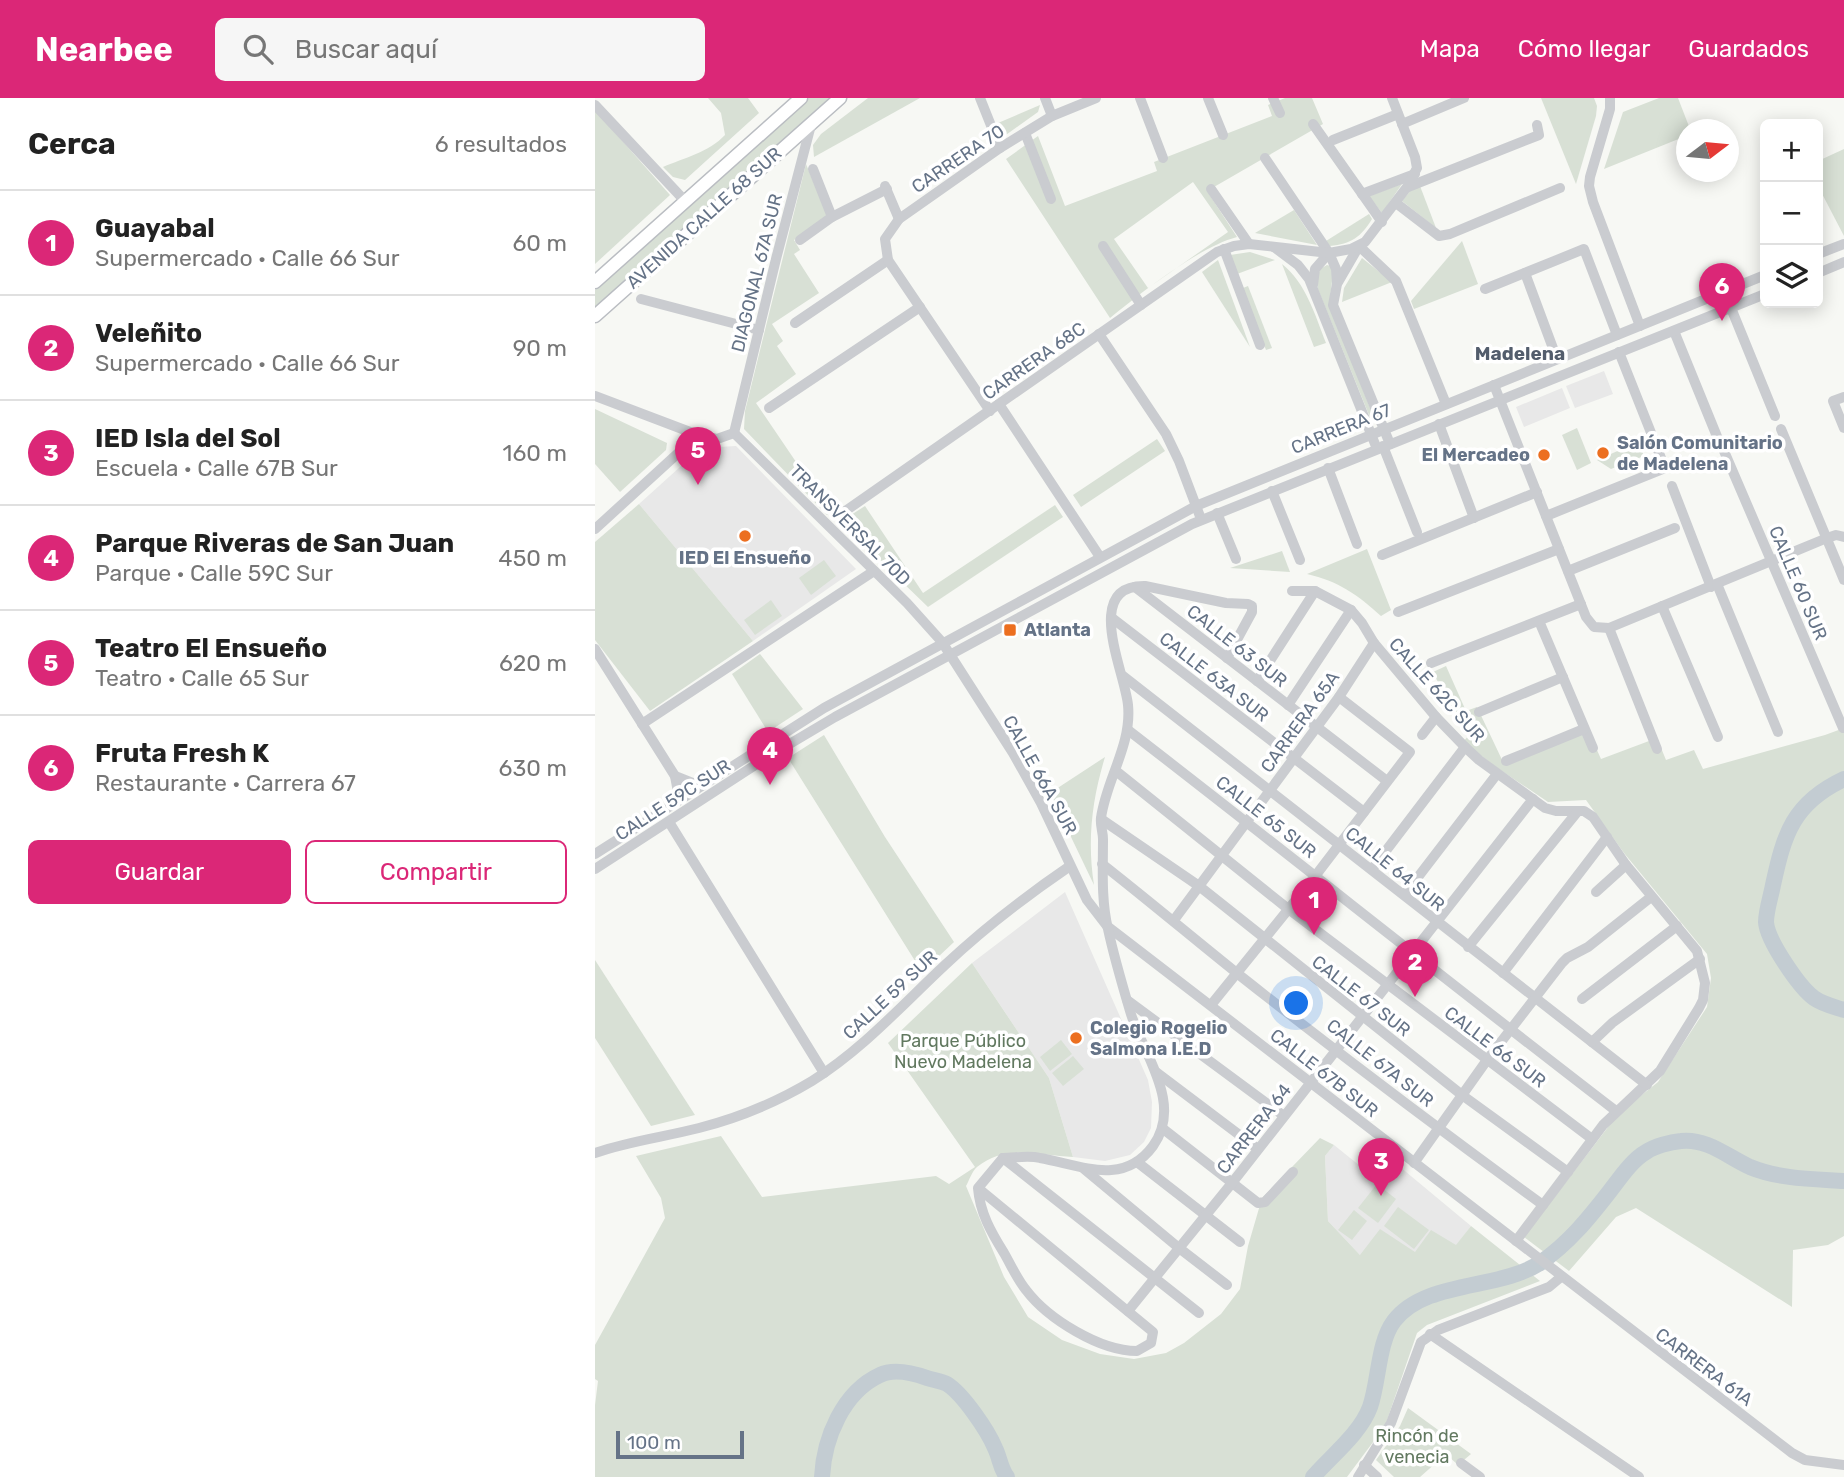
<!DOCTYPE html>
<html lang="es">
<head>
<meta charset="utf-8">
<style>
  body { margin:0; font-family:Rubik,sans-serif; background:#f6f6f6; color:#222 }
  .controls { position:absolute; right:21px; top:21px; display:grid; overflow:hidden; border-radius:10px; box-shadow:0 4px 18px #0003 }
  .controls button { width:63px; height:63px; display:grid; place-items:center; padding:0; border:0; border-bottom:2px solid #e0e0e0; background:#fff; color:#222; font:35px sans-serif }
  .compass { position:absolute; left:1081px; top:21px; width:63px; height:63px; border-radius:50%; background:#fff; box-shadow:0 4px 18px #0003; rotate:74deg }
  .scale { position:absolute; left:21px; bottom:18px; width:128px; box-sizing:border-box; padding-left:7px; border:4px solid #657387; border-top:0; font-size:19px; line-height:24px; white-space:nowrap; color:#657387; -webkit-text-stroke:5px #fff; paint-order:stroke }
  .you { position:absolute; left:702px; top:906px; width:24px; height:24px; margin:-18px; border:5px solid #fff; border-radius:50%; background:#1a73e8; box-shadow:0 0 0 10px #1a73e833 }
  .badge { display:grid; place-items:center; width:46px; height:46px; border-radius:50%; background:#db2777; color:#fff; font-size:23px; font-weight:700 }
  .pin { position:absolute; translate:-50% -58px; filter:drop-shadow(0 2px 4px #0008) }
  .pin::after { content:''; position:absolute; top:37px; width:24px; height:21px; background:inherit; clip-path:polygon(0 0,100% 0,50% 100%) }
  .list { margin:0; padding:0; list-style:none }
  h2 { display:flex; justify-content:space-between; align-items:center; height:91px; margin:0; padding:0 28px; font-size:30px }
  h2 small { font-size:23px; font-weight:400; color:#767676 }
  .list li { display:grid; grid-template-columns:46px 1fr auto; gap:21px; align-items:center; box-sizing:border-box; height:105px; padding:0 28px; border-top:2px solid #e0e0e0 }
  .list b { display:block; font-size:26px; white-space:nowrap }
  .list p { margin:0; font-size:23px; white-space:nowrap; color:#767676 }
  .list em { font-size:23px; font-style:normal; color:#767676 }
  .actions { display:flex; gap:14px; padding:21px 28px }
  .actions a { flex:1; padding:16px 0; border:2px solid #db2777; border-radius:10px; text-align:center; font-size:24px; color:#db2777 }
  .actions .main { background:#db2777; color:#fff }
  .icon { flex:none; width:38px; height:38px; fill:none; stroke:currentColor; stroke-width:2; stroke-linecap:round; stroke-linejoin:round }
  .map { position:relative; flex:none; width:1249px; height:1379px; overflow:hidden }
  header { display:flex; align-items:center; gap:42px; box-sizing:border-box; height:98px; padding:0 35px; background:#db2777; color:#fff }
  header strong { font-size:33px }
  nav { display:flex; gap:38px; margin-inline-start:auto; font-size:24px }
  .search { width:490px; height:63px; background:#f6f6f6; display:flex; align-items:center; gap:18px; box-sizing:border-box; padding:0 24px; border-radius:10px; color:#767676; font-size:26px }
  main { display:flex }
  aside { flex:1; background:#fff }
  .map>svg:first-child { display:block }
</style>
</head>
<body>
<header>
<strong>Nearbee</strong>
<div class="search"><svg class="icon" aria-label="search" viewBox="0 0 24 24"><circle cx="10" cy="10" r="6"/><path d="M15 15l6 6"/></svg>Buscar aquí</div>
<nav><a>Mapa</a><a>Cómo llegar</a><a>Guardados</a></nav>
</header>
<main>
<aside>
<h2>Cerca<small>6 resultados</small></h2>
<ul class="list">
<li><span class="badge">1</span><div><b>Guayabal</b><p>Supermercado · Calle 66 Sur</p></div><em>60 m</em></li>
<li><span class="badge">2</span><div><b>Veleñito</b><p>Supermercado · Calle 66 Sur</p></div><em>90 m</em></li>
<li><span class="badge">3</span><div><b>IED Isla del Sol</b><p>Escuela · Calle 67B Sur</p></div><em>160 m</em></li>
<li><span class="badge">4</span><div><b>Parque Riveras de San Juan</b><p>Parque · Calle 59C Sur</p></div><em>450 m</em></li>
<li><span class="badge">5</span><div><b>Teatro El Ensueño</b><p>Teatro · Calle 65 Sur</p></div><em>620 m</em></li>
<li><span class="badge">6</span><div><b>Fruta Fresh K</b><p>Restaurante · Carrera 67</p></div><em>630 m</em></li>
</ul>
<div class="actions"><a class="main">Guardar</a><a>Compartir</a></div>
</aside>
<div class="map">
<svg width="1249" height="1379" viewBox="0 0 1249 1379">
  <rect width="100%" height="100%" fill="#f7f8f4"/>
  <!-- built -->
  <g fill="#e8e8e8">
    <polygon points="1009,273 1018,296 980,310 971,288"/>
    <polygon points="967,290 975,310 929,329 921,309"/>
    <polygon points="141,348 261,471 158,543 44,406 106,350"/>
    <polygon points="470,794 553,982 557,1004 556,1030 549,1044 535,1057 510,1063 478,1059 454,980 377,865"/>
    <polygon points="739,1047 770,1072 787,1054 876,1128 862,1147 820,1154 765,1157 733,1123 730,1058"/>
  </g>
  <!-- green -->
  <g fill="#d8e0d5" fill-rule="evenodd">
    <path d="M113,0h40l11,15 -74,67 -12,-3 -10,-10c21,-9 46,-15 62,-32l-4,-22z"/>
    <polygon points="214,0 235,0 0,210 0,192"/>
    <polygon points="273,0 325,0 219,59 218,47 226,36"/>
    <path d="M690,0h27l11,26 -116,67 30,46c-38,10 -95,55 -127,81l-104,-159 32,-23 27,70 92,-35 -3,-9 118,-46 -4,-11zM598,84l35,50 -80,56 -34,-49z"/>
    <polygon points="946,0 999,0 1002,8 1001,18 981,86"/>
    <polygon points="1064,0 1083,0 1095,31 1092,32 1091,38 1009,71 1028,14"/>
    <polygon points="445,7 443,14 408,39 403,25"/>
    <polygon points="0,12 75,97 0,166"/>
    <polygon points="1249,51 1249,138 1223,88 1223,63"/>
    <polygon points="211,66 233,120 199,142 205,152 199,156 224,195 177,226 188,243 182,248 201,276 161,305 235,414 232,417 149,331 150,313"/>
    <polygon points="807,86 787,115 774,98"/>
    <polygon points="825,88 841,130 807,103 816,92"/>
    <polygon points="699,112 722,147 660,135"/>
    <path d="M774,116l3,5c-11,18 -21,25 -42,27l-4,-5z"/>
    <polygon points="867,143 883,186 819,211 816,203"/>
    <polygon points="655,154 680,162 642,176 635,157"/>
    <polygon points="767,160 797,184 747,204 749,190"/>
    <polygon points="623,162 655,249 607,174"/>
    <path d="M687,166c24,19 33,51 44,79l-12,4z"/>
    <path d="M732,167l4,1c4,15 -3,27 0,43l43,109 -3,2 -53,-131 -1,-10 3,-10z"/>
    <polygon points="653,188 677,250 671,252 648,190"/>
    <polygon points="0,311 72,345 71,352 25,394 0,366"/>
    <polygon points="982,330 996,365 982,372 967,337"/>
    <polygon points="562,341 570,353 486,409 478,397"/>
    <polygon points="1043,344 1049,358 1016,371 1002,362"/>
    <polygon points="44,406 158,543 55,613 0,542 0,444"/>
    <polygon points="460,407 468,419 333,509 245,424 270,408 328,495"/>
    <path d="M772,451l24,61 -10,6c-23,-21 -43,-35 -74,-42z"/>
    <polygon points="687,453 695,474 635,470"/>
    <polygon points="229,462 241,478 216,497 204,480"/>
    <polygon points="176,502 187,518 160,537 149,522"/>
    <polygon points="165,556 208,611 173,634 137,576"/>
    <polygon points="851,568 871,613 882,609 909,666 993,632 1006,661 1062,640 1071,662 1099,652 1108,671 1230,637 1249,630 1249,1138 1233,1147 1198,1152 1197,1209 1041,1110 1021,1119 974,1173 929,1139 1023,1016 1063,984 1112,909 1116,880 1112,856 1029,755 991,702 953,704 901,669 868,644 874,637 862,623 838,574"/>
    <polygon points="229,637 290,739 359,844 327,874 193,660"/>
    <path d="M510,659c-13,43 -18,83 -11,128l-44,-92z"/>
    <polygon points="0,862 100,1017 56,1028 0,940"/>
    <path d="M377,865l77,115 24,79c-33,-1 -67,-14 -96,10 -5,4 -8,14 -11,19l38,91 24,40 34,23 38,14 34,5 32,-6 18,-10 37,-29 19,-25 8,-43 14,-48 58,-60 14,7 -9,11 3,65 32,34 20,-26 35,23 16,-22 25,15 15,-19 69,55 -113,44 -10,8 -32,93 -38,51h-752v-72l3,-24 -3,-2v-34l70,-127 -4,-20 -25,-42 85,-20 41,61 174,-21 13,8 26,-17 -87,-124z"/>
    <polygon points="466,942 477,956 455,973 445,959"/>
    <polygon points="478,958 489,971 468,988 457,975"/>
    <polygon points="782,1086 801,1101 783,1125 763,1110"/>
    <polygon points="803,1109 834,1132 819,1151 789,1128"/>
    <polygon points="759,1112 772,1123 757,1142 743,1132"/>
    <polygon points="813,1310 876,1356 863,1367 851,1356 825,1379 799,1379 781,1362 805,1328"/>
  </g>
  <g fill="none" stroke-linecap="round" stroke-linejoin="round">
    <!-- river -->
    <g stroke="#c3ccd2" stroke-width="16">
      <path d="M1249,681c-51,24 -60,55 -71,106 -2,11 -7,26 -7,37 1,18 33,65 48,76 8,6 21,9 30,12"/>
      <path d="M227,1379c2,-39 21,-85 58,-102 14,-7 33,-2 47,3 6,2 15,3 20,6 16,10 41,47 48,64 5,10 5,20 12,29"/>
      <path d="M718,1379c18,-21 47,-43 57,-70 9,-26 8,-65 24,-86 31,-41 105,-31 146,-58 29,-20 49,-45 70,-72 10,-13 22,-31 36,-39 9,-6 24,-10 35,-11 26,-3 47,16 69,26 29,12 63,12 94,14"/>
    </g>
    <!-- major casing -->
    <g stroke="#babdc2" stroke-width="15">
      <g id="major">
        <polyline points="0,184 206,0"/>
        <polyline points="0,218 245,0"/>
      </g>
    </g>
    <!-- minor -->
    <g stroke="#caccd0" stroke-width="10">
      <polyline points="385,0 405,50"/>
      <polyline points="450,0 457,18"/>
      <polyline points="545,0 568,60"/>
      <polyline points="613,0 628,37"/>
      <polyline points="678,0 685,15"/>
      <polyline points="1015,0 1015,11 995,79 994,88 998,104 1045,228"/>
      <polyline points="0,7 90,103"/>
      <polyline points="718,26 787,124"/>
      <polyline points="807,26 869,0"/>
      <polyline points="430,35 456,101"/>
      <polyline points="738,42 803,16"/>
      <polyline points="670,60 734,155 741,171 742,185"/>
      <polyline points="218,71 237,119"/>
      <polyline points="290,88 304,121"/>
      <polyline points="813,89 944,37 942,27"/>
      <polyline points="616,91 654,146"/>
      <polyline points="767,96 820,76"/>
      <polyline points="801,105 844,138 855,136 965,90"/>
      <polyline points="205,142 237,119 292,91"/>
      <polyline points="508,148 546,207"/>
      <polyline points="764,148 742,186 738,207 795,346"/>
      <polyline points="764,148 801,183 851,306"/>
      <polyline points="679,149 703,167 714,181 782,351"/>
      <polyline points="629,151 665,247"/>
      <polyline points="1223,156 1249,146"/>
      <polyline points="930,175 962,261"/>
      <polyline points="1223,175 1249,164"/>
      <polyline points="718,187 720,171 734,155"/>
      <polyline points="890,191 989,151 1022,237"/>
      <polyline points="46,201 164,232"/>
      <polyline points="1136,210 1180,318"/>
      <polyline points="200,225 293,162"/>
      <polyline points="1079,233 1123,341"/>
      <polyline points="504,236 571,336 584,363 606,421"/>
      <polyline points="899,287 991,519 999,529 1014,530 1232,440 1241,437 1249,439"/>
      <polyline points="0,298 103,337 122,341 139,335"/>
      <polyline points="1249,299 1238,303 1249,330"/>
      <polyline points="404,306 505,459"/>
      <polyline points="174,310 325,209"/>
      <polyline points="395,313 293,162 290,141 304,121 405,50 457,18 501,0"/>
      <polyline points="844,326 879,420"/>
      <polyline points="1186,331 1249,482"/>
      <polyline points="139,335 312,505 347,544 418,655 446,705 492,802 512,828 1197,1355 1210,1362 1249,1367"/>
      <polyline points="139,335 181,161 216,27"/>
      <polyline points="788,348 822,434"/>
      <polyline points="1129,353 1248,630"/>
      <polyline points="733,370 762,446"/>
      <polyline points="1077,388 1116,489"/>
      <polyline points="677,393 705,462"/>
      <polyline points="622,415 641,461"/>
      <polyline points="246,416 622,154 639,148 654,146 734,155 756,151 770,144 812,89 822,70 820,59 797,0"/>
      <polyline points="951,418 1070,370 1024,254"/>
      <polyline points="0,431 103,337"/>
      <polyline points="787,457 942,394"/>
      <polyline points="973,473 1080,430"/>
      <polyline points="1122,486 1183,634"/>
      <polyline points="540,489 792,683"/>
      <polyline points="697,493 720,493 756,512 767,525 779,545 841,619 870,649 884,662 950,710 961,713 989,713 998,719 1031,767 1102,853 1110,885 1108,902 1104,910 1065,973 1008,1027 921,1143"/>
      <polyline points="1067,508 1123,639"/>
      <polyline points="803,514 964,451"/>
      <polyline points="517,520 769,714"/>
      <polyline points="944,523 998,650"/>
      <polyline points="1014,530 1062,651"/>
      <polyline points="0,551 80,678 83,694 81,703"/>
      <polyline points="836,565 986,506"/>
      <polyline points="528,578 1052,987"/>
      <polyline points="662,583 720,493"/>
      <polyline points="693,607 756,512"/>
      <polyline points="884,614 968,579"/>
      <polyline points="47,626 279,473"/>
      <path d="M533,632c163,126 324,255 488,381"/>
      <polyline points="827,637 841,619"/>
      <polyline points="911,663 989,631"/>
      <polyline points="521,673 692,810 997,1041"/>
      <polyline points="80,678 105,688"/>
      <polyline points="506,721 604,788 867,997 973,1074"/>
      <polyline points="74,724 229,975"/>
      <polyline points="0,756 229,610 601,408 1170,177"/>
      <path d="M507,766c46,36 91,74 136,110 100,79 202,156 305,231"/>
      <polyline points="0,771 171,660 240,619 597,426 1170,196"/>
      <polyline points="777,771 870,649"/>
      <polyline points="1001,794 1031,767"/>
      <polyline points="810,796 902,676"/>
      <polyline points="579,822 744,599 779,545"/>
      <polyline points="873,849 983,713"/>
      <polyline points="908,875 1012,739"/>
      <polyline points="987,901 1082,828"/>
      <polyline points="532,902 689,1018"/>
      <polyline points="616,907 721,777 815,654 744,599"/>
      <polyline points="997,944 1017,925 1105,861"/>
      <polyline points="561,974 663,1051"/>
      <polyline points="567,1030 663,1105 670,1104 698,1074"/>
      <path d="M0,1055c34,-12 69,-16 104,-25 39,-10 78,-26 113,-47 51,-32 89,-75 133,-116 38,-36 81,-69 125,-99"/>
      <path d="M408,1060c12,0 25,-3 37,0 40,7 83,29 113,-12 31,-43 -11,-93 -23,-135 -8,-27 -16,-54 -22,-82 -7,-29 -5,-60 -5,-90 0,-7 -3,-14 -2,-21 5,-38 31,-73 27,-113 -3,-33 -46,-120 17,-119l81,17 22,1 4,2v6l-25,46"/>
      <polyline points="408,1060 604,1215"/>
      <polyline points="542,1064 645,1144"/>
      <polyline points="819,1065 892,962 967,865 972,860 993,849 1056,799"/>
      <polyline points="489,1071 584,1150 632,1187"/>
      <path d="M383,1090l175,144 -2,11 -14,8c-37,0 -89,-32 -111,-61 -9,-11 -15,-25 -22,-37 -13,-21 -24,-40 -26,-65l25,-30"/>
      <polyline points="533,1213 637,1085 938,701"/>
      <polyline points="835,1236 1044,1379"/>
      <polyline points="866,1365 885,1379"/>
      <polyline points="769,1367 782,1379"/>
      <polyline points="763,1379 796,1325 826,1244 843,1232 954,1189 966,1179"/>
    </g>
    <!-- major -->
    <use href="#major" stroke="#fff" stroke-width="12"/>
  </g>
  <!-- markers -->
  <g fill="#ec6f20" stroke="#fff" stroke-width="2.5">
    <circle cx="1008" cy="355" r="7"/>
    <circle cx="949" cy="357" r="7"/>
    <circle cx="150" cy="438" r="7"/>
    <rect x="408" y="525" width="14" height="14" rx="3.5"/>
    <circle cx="481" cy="940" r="7"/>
  </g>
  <g text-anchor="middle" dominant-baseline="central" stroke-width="7" stroke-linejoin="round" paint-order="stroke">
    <!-- street labels -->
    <g font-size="18" fill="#657387" stroke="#fff">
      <text transform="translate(363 61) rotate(-34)">CARRERA 70</text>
      <text transform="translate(109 120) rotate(-42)">AVENIDA CALLE 68 SUR</text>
      <text transform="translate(162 175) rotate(-76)">DIAGONAL 67A SUR</text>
      <text transform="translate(439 263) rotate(-35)">CARRERA 68C</text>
      <text transform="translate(746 331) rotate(-22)">CARRERA 67</text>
      <text transform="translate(255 427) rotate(45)">TRANSVERSAL 70D</text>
      <text transform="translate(1203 485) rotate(67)">CALLE 60 SUR</text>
      <text transform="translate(642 548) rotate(38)">CALLE 63 SUR</text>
      <text transform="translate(619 579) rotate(38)">CALLE 63A SUR</text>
      <text transform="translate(842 592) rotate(48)">CALLE 62C SUR</text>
      <text transform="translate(705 624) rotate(-54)">CARRERA 65A</text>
      <text transform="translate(445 677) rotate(61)">CALLE 66A SUR</text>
      <text transform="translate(78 702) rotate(-33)">CALLE 59C SUR</text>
      <text transform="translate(671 719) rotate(38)">CALLE 65 SUR</text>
      <text transform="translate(800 771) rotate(39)">CALLE 64 SUR</text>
      <text transform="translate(295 897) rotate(-43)">CALLE 59 SUR</text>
      <text transform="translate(766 898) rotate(38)">CALLE 67 SUR</text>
      <text transform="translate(900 949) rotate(37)">CALLE 66 SUR</text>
      <text transform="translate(785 965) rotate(38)">CALLE 67A SUR</text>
      <text transform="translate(729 975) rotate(38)">CALLE 67B SUR</text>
      <text transform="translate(659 1031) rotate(-52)">CARRERA 64</text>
      <text transform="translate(1109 1269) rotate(37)">CARRERA 61A</text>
    </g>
    <!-- poi labels -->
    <g font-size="18" font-weight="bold" fill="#657387" stroke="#fff" text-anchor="start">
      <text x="1022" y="345">Salón Comunitario<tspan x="1022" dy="21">de Madelena</tspan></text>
      <text x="935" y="357" text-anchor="end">El Mercadeo</text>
      <text x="150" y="460" text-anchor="middle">IED El Ensueño</text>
      <text x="429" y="532">Atlanta</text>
      <text x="495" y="930">Colegio Rogelio<tspan x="495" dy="21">Salmona I.E.D</tspan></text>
    </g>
    <!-- park labels -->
    <g font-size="18" fill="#627960" stroke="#fff">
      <text x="368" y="943">Parque Público<tspan x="368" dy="21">Nuevo Madelena</tspan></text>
      <text x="822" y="1338">Rincón de<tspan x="822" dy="21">venecia</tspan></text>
    </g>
    <!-- neighbourhood labels -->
    <g font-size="19" font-weight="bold" fill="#535d6c" stroke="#fff">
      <text x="925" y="255">Madelena</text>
    </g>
  </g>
</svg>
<div class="controls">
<button>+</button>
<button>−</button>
<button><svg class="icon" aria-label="layers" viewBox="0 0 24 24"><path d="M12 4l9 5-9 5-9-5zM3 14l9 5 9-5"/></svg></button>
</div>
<svg class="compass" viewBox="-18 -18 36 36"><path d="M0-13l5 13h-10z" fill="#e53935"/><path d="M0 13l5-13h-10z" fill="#767676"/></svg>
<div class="scale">100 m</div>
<div class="you"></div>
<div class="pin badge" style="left:719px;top:837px">1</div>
<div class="pin badge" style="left:820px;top:899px">2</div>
<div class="pin badge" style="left:786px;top:1098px">3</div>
<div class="pin badge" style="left:175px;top:687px">4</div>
<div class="pin badge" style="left:103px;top:387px">5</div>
<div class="pin badge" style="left:1127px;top:223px">6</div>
</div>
</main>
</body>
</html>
